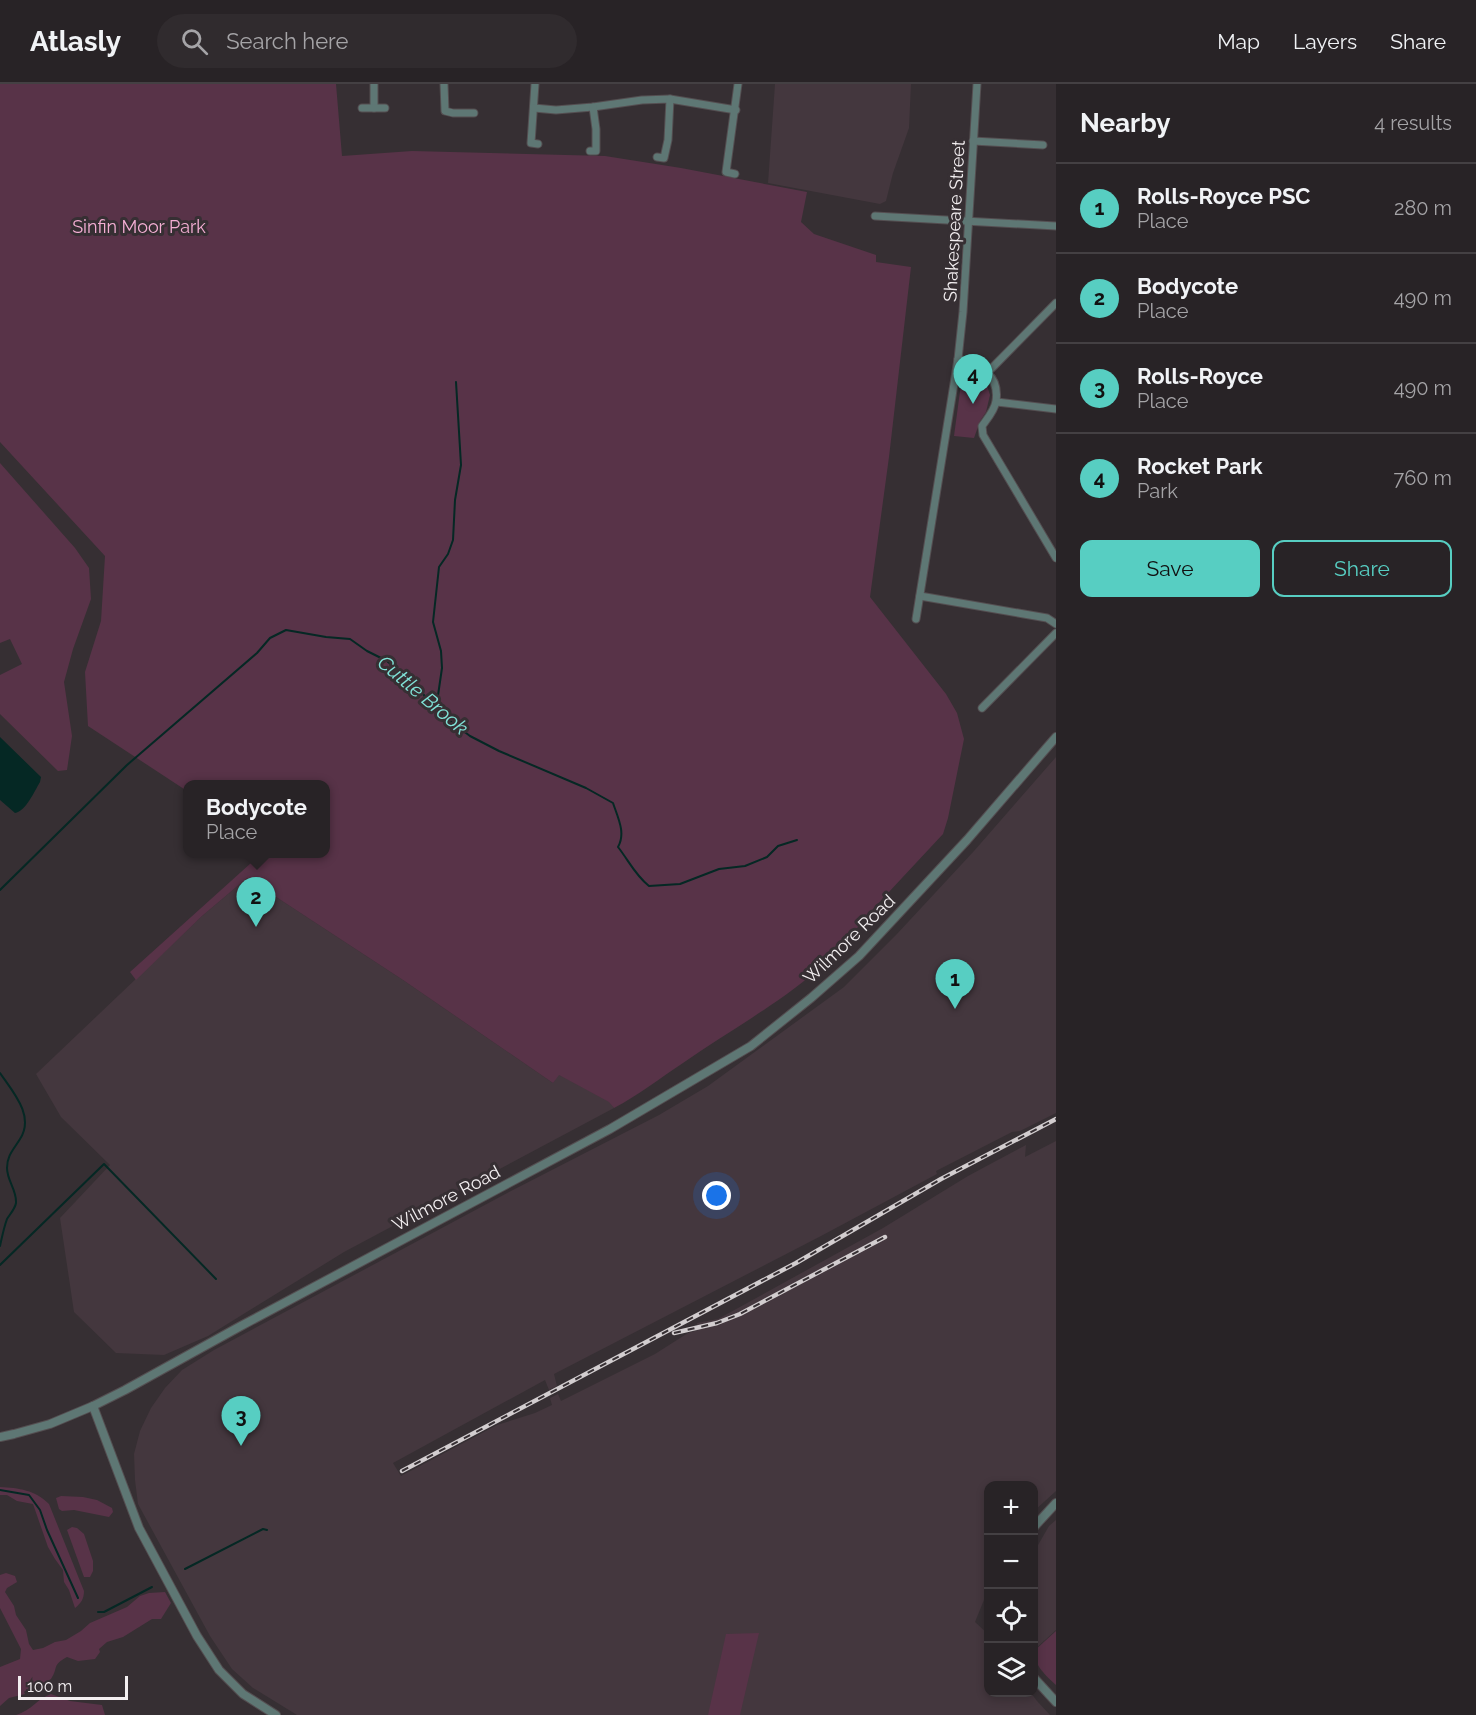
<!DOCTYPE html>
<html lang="en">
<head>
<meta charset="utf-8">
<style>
  body { margin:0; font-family:Raleway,sans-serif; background:#302b2e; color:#f1f3f6 }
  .controls { position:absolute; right:18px; bottom:18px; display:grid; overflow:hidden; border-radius:12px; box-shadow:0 3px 9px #0003 }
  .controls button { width:54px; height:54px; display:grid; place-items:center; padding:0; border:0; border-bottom:2px solid #444043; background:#282326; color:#f1f3f6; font:30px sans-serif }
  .scale { position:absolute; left:18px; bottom:15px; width:110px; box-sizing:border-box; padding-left:6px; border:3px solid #f3eff1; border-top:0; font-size:16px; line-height:21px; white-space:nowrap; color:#f3eff1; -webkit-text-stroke:4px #362f33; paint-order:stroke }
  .you { position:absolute; left:717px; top:1112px; width:21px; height:21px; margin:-15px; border:4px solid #fff; border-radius:50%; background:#1a73e8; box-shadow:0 0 0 9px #1a73e833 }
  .badge { display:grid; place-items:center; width:39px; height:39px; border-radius:50%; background:#57cec2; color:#111; font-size:20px; font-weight:700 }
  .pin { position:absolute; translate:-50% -50px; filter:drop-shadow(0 2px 3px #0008) }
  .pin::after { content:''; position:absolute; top:32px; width:21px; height:18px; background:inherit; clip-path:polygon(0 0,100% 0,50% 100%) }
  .popup { position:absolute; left:183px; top:696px; width:147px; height:78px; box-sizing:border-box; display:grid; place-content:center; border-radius:12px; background:#282326; filter:drop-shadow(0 2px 4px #0005); font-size:20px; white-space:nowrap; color:#a5a4a7 }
  .popup b { font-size:22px; color:#f1f3f6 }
  .popup::after { content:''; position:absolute; left:50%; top:100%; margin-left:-12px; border:12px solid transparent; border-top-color:#282326 }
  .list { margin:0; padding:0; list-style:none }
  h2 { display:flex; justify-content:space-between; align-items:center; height:78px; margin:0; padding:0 24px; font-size:26px }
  h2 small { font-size:20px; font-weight:400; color:#a5a4a7 }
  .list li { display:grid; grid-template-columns:39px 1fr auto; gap:18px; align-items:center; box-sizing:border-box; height:90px; padding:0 24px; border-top:2px solid #444043 }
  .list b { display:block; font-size:22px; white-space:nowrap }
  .list p { margin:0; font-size:20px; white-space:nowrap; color:#a5a4a7 }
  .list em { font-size:20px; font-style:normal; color:#a5a4a7 }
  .actions { display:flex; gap:12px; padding:18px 24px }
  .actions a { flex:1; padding:14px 0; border:2px solid #57cec2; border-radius:12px; text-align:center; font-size:21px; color:#57cec2 }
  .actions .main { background:#57cec2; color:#111 }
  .icon { flex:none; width:33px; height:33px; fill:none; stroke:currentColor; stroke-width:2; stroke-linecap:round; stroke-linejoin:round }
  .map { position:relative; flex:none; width:1056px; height:1631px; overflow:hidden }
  header { display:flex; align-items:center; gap:36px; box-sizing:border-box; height:84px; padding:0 30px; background:#282326; border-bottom:2px solid #444043 }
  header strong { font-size:28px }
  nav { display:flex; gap:33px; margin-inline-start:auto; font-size:21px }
  .search { width:420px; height:54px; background:#302b2e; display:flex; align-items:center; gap:15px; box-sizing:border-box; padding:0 21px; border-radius:33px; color:#a5a4a7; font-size:22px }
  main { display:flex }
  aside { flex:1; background:#282326 }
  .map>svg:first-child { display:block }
</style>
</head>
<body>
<header>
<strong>Atlasly</strong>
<div class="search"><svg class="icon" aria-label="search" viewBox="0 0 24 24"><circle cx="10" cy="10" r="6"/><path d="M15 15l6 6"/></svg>Search here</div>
<nav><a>Map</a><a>Layers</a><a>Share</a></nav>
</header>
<main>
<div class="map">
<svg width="1056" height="1631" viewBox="0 0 1056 1631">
  <rect width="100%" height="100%" fill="#362f33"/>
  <!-- built -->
  <g fill="#44373e">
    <polygon points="775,0 911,0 909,44 893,89 886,117 880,120 768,99"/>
    <polygon points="1056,673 1056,1029 1020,1047 1012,1048 936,1087 937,1090 821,1152 554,1290 557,1302 549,1306 545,1296 393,1379 401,1392 497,1341 535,1329 552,1321 550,1314 558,1310 561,1317 655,1270 688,1249 698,1246 697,1239 718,1235 883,1144 968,1092 994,1078 1026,1061 1025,1073 1056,1057 1056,1407 1034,1427 1034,1402 988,1402 988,1506 975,1538 988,1550 988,1608 1031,1609 1037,1617 1050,1631 297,1631 253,1604 232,1585 210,1552 138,1420 135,1396 134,1370 140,1347 151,1324 165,1304 182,1286 214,1266 511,1107 659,1031 708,1002 844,903 896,851 974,767"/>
    <polygon points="247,794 403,896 553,999 558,990 610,1018 614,1024 344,1168 208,1252 164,1271 116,1269 74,1228 60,1134 110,1081 61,1033 36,990 202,832"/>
    <polygon points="1056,1436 1056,1546 1034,1566 1034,1534 1035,1531 1034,1517 1034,1468 1049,1442"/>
  </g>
  <!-- green -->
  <g fill="#583348">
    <path d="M0,0h336l6,72 70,-5 193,5 76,12 126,24 -6,30 13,12 62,21v7l35,5 -22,190 -19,140 76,97 11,19 7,26 -16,79 -5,16c-23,25 -46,49 -69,74 -16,18 -30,38 -49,55 -42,39 -95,67 -142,100 -23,15 -44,32 -69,45l-5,-6 -50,-27 -6,8 -150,-103 -156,-102 -45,38 -66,64 -6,-8 131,-118h64v-70h-138v7l-99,-65 -3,-54 16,-51 4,-65 -105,-114z"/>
    <polygon points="963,285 984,292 990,311 986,328 980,337 974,354 954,352"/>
    <polygon points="0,379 75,464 89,484 91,515 73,565 64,598 72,652 67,686 58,687 0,630 0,591 22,580 10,555 0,559"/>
    <path d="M0,1403c19,1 35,3 49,17l35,87c0,8 -3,12 -9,17l-6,-18 -5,-8 -1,-12 -8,-11 -7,-12 -15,-43 -16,-3 -10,-6h-7z"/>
    <polygon points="61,1412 83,1413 97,1416 112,1424 113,1428 109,1433 74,1426 62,1427 59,1425 56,1414"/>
    <polygon points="72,1443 77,1444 84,1450 93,1477 93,1487 90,1493 84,1493 67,1446"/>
    <path d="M6,1489l9,3 2,6 -10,6 -2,4 9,14 2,9 10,15 3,14 4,6 10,-2 12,-6 11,-2 15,-9 9,-8 37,-16 13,-11 9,-3 16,-1 6,11 -10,16h-9l-29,18 -16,5 -8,7 1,3 -5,7 -17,2 -11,-4c-16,9 -8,10 -16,22 -8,5 -21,6 -27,13l1,2 -16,4 -9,8v-39l20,-8 1,-10 -21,-41v-33z"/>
    <path d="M1056,1547v54c-9,-8 -23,-21 -22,-34z"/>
    <polygon points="759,1549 740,1631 708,1631 726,1550"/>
    <path d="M51,1610l19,7 32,4 3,10h-89c15,-4 22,-17 35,-21z"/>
  </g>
  <!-- water -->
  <path fill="#052824" d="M0,653l41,40 -1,5c-6,10 -14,29 -25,31l-15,-13z"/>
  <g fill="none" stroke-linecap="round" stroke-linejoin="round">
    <!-- stream -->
    <g stroke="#052824" stroke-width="2">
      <polyline points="436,625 442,584 441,567 433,538 439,483 448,470 453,456 455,416 461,381 456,298"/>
      <path d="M0,806l127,-125 130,-112 13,-15 16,-8 40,7 24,2 17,12 20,10 14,12 5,8 18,14 5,10 41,31 29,15 87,37 27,15c5,15 13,30 5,44 11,14 17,28 31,39l31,-2 39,-15 26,-3 22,-9 11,-11 19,-6"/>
      <path d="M0,989c13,19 35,43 20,66 -6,10 -13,16 -13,29 0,13 10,22 9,35 -1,6 -6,11 -9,16 -3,8 -5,18 -7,27"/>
      <polyline points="0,1181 104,1080 216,1195"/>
      <polyline points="0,1406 29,1411 40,1426 47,1446 78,1514"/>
      <polyline points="185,1485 263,1445 267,1446"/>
      <polyline points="98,1528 104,1528 152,1503"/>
    </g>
    <!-- minor casing -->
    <g stroke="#544e51" stroke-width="9">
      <g id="minor">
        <polyline points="374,0 374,24"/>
        <polyline points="444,0 445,27 453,29 474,29"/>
        <polyline points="535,0 531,59 538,60"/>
        <polyline points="362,24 385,24"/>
        <polyline points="534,24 556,26 593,23 642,16 670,15 736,26"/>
        <polyline points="973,57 1043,61"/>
        <polyline points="590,67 596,67 596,45 593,23"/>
        <polyline points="657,73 664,74 668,56 670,15"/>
        <polyline points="735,90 726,88 738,0"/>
        <polyline points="875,132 1056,142"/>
        <path d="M958,275c21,5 42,16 38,42 -1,9 -9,18 -14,25l1,9 73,123"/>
        <polyline points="988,288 1056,219"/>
        <polyline points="997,318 1056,325"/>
        <polyline points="920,512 1047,534 1056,540"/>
        <polyline points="916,535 958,275 963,228 977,0"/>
        <polyline points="982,624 1056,549"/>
      </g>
    </g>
    <!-- tertiary casing -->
    <g stroke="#544e51" stroke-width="10">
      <g id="tertiary">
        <polyline points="93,1322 139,1444 197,1552 219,1586 243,1610 276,1631"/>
        <polyline points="0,1353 14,1350 50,1340 93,1322 125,1306 239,1243 610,1045 751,962 811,914 859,872 967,756 1056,653"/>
        <polyline points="1034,1443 1056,1419"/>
        <polyline points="1034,1594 1056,1618"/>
      </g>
    </g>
    <!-- minor -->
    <use href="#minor" stroke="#5e7774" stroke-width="7"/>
    <!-- tertiary -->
    <use href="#tertiary" stroke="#5e7774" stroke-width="8"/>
    <!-- rail casing -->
    <g stroke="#d2cdcf" stroke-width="4.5">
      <g id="rail">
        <polyline points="674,1249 717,1239 740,1230 885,1153"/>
        <polyline points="402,1387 796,1179 941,1095 1056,1035"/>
      </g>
    </g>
    <!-- rail -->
    <use href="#rail" stroke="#362f33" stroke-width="2" stroke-dasharray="7" stroke-linecap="butt"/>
  </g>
  <g text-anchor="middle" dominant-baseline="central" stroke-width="6" stroke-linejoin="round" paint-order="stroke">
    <!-- street labels -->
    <g font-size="18" fill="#f3eff1" stroke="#362f33">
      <text transform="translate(954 137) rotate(-87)">Shakespeare Street</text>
      <text transform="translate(849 855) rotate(-44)">Wilmore Road</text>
      <text transform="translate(446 1114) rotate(-28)">Wilmore Road</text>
    </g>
    <!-- park labels -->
    <g font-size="18" fill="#f4aed4" stroke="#362f33">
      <text x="139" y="142">Sinfin Moor Park</text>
    </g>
    <!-- water labels -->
    <g font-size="20" font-style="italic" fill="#80e3d8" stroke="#362f33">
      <text transform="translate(423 611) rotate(40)">Cuttle Brook</text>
    </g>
  </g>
</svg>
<div class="controls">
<button>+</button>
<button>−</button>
<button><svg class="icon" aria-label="locate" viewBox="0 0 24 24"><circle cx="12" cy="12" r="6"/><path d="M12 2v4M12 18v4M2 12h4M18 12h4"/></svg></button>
<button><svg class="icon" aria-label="layers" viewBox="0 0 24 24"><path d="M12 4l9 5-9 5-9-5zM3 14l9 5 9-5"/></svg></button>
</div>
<div class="scale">100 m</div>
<div class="you"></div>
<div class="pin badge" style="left:955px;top:925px">1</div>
<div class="pin badge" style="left:256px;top:843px">2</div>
<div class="popup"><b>Bodycote</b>Place</div>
<div class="pin badge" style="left:241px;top:1362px">3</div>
<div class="pin badge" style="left:973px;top:320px">4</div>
</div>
<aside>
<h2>Nearby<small>4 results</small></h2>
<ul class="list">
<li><span class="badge">1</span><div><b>Rolls-Royce PSC</b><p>Place</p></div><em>280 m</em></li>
<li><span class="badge">2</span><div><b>Bodycote</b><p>Place</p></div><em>490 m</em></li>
<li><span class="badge">3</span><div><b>Rolls-Royce</b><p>Place</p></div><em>490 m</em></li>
<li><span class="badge">4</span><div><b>Rocket Park</b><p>Park</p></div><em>760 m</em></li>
</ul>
<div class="actions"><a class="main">Save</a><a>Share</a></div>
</aside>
</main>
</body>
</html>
